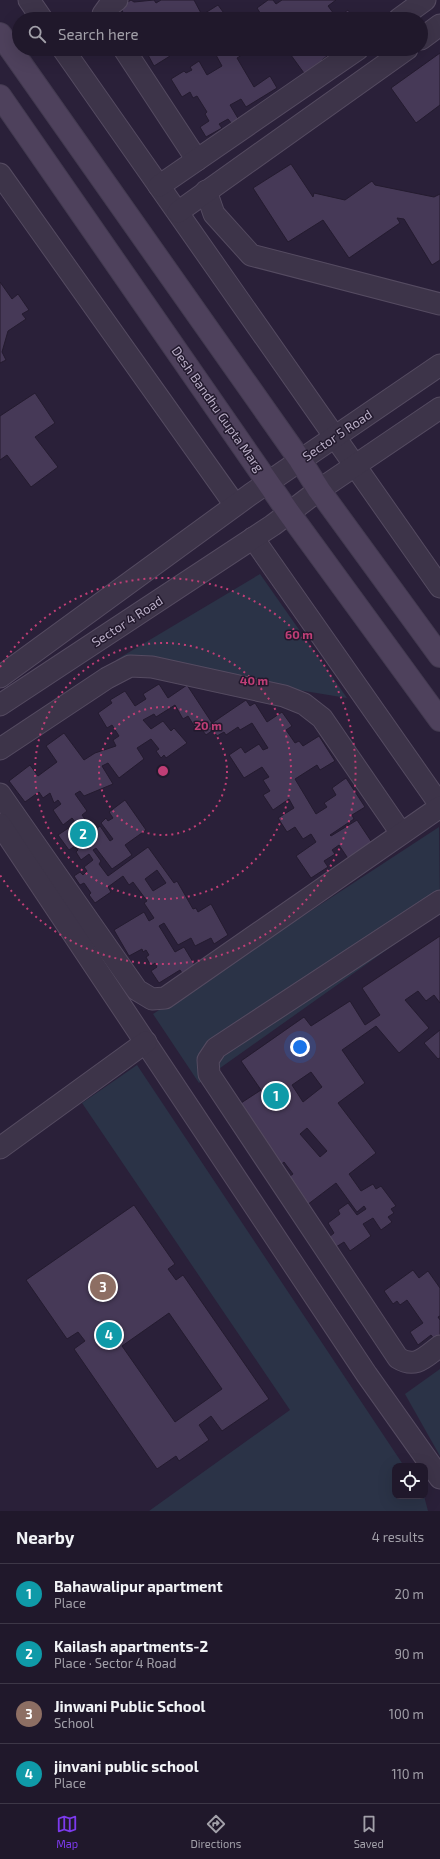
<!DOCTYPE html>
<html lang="en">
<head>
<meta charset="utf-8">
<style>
  body { margin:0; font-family:"Exo 2",sans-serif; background:#2d2537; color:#f1f3f6 }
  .controls { position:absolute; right:12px; bottom:12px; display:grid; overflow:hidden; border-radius:8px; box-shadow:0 4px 16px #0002 }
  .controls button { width:36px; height:36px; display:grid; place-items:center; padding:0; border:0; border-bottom:1px solid #3d3747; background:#20182b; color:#f1f3f6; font:20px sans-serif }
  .you { position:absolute; left:300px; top:1047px; width:14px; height:14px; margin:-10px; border:3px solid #fff; border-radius:50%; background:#1a73e8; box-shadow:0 0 0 6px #1a73e833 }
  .badge { display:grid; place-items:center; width:26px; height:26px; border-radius:50%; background:#7c3aed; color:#fff; font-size:13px; font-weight:700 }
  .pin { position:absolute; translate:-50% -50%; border:2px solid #fff; box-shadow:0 1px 4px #0006 }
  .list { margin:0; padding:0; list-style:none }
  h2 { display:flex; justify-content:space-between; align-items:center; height:52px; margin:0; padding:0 16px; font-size:17px }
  h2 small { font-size:13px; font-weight:400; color:#a2a0a9 }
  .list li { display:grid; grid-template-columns:26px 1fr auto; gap:12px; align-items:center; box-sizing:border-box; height:60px; padding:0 16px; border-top:1px solid #3d3747 }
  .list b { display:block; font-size:15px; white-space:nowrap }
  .list p { margin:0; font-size:13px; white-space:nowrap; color:#a2a0a9 }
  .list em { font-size:13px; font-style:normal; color:#a2a0a9 }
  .icon { flex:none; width:22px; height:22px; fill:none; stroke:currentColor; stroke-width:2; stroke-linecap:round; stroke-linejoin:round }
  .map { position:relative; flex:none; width:440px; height:1511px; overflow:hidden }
  .search { position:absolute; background:#20182b; box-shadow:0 4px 16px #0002; left:12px; right:12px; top:12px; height:44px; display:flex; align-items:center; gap:10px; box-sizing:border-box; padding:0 14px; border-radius:22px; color:#a2a0a9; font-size:15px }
  .sheet { height:292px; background:#20182b }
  nav { display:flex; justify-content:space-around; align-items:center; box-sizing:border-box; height:56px; border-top:1px solid #3d3747; background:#20182b; font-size:11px; color:#a2a0a9 }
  nav a { display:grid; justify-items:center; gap:2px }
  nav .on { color:#7c3aed }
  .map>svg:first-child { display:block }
</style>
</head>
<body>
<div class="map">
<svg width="440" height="1511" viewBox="0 0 440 1511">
  <rect width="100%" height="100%" fill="#2a2039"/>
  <!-- green -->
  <g fill="#2b3347">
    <polygon points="260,574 347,698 116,660"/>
    <polygon points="439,827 440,912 199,1083 153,1014"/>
    <polygon points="137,1065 404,1466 395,1466 395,1496 424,1496 428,1511 149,1511 290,1410 82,1103"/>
    <polygon points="440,1369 440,1456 405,1394"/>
  </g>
  <!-- building -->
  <g fill="#463957" stroke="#241b2f" fill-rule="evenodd">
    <polygon points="131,0 134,2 154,0 156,3 161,0 194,0 202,15 218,5 226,16 221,19 127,19 120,7"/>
    <polygon points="268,0 273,0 276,4 282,0 336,0 328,6 337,18 348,10 354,19 264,19 257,8"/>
    <polygon points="173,49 168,52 170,56 154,66 148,55 157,49"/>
    <polygon points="252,49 237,58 254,87 270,76 277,88 246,107 241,99 230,105 239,120 232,124 228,119 219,124 222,128 206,137 200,127 209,121 205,114 207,112 197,96 193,98 190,92 182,97 171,79 184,71 186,73 192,70 190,67 199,61 207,75 222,66 216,55 221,51 222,53 226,52 225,49"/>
    <polygon points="291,49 336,49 322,60 327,67 309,80 288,51"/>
    <polygon points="440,53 440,105 416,123 391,88"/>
    <polygon points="291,164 313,197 314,193 345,200 372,181 375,185 434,197 440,194 440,260 432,265 404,219 397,218 400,223 349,258 323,220 288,242 253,188"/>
    <polygon points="0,282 12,299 18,294 29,310 22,314 26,319 8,331 2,352 6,360 0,363"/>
    <polygon points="35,393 55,423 35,437 58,467 31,487 7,455 0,460 0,416"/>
    <path d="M159,684l9,14 19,-13 25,38 34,-23 4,6 5,-3 12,19 15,-10 10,14 -6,4 9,13 4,-2 4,5 16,-10 16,25 -15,9 -3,-5 -22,14 21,35 11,-7 -3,-4 12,-8 -4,-7 14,-10 19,29 -13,8 2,4 -24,16 1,1 26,-16 16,24 -22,19 -12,-18 -7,5 3,4 -11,7 4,6 -17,11 -15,-22 20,-14 -5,-8 -8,5 -8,-12 -8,5 -9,-14 16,-10 -5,-9 -16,11 -10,-15 7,-4 -7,-11 6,-3 -7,-10 -18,11 -15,-23 12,-8 4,6 14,-9 4,6 5,-2 -16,-25 -12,7 -2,-3 -12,8 -2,-3 -7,4 -4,-6 -7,5 -6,-8 -4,2 -8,-13 -5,3 -8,-14 -19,12 -2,-3 -11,6 8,9 12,-8 8,10 3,-3 13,15 -21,15 -2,-3 -3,3 -5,-7 3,-2 -8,-10 -14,9 7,11 -25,19 -11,-15 -6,3 11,18 -29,12 -4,-5 -5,3 12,17 -5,4 11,16 7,-5 10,15 3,-2 -12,-16 5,-5 2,3 5,-3 -4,-6 16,-12 21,30 -21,15 7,10 -20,14 -16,-21 -3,2 8,11 -2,3 9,12 40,-29 26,36 3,-2 16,28 3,-1 2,4 13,-8 17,31 -14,9 -3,-6 -16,8 -4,-8 -13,7 -14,-22 -5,3 16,26 9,-5 12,20 -12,9 -4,-6 -21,13 -8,-12 6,-4 -2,-4 -4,3 -5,-9 3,-2 -3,-5 -3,2 -1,-3 -13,7 -15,-26 30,-18 5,9 5,-3 -10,-15 3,-2 -14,-19 -4,3 -6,-9 -15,11 3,5 -16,11 -6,-8 2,-2 -7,-10 -4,2 -6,-9 6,-4 3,3 4,-4 -3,-4 9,-7 -4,-6 -8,6 -5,-8 2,-2 -3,-4 -6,4 -11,-15 18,-12 -4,-5 -9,7 -10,-15 8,-6 -3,-4 -4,3 -4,-10 -7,5 -4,-6 -14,10 -16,-21 21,-16 8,11 19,-14 -11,-16 18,-13 20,27 11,-7 21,-7 -3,-6 6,-4 -7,-11 -5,3 -9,-15 14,-10 -2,-3 15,-9 10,15 11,-7 -3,-5zM157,870l9,13 -13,8 -8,-12z"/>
    <path d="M440,936v67l-6,-8 -8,6 -8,-10 -13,9 24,28 -30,25 -23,-27 -34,24 23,33 -27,20 38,50 -27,21 12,17 12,-7 3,5 5,-3 15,20 -5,3 3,4 -6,4 4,5 -11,8 -8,-12 -10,6 8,12 -21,15 -6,-9 -8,5 -7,-10 5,-4 -6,-10 12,-9 -2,-4 10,-7 9,12 9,-6 -2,-3 -7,6 -21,-29 -29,22 -20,-27 6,-4 -9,-12 -6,5 -37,-64 20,-13 -20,-29 63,-44 7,9 39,-25 15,24 15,-10 -18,-27zM311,1072l11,15 -19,15 -11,-17zM307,1128l20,23 -7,6 -20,-23z"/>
    <polygon points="440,1030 440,1058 438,1059 424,1043"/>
    <path d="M134,1205l41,59 -7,5 8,11 7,-5 86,124 -47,32 -11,-15 -12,9 10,15 -30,21 -3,-5 -19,13 -83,-120 11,-8 -7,-9 -11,7 -41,-59zM169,1313l53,76 -47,33 -53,-76z"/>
    <polygon points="413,1270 419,1278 428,1271 440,1288 440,1316 438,1317 440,1320 440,1340 437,1343 431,1335 418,1345 410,1332 423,1323 407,1300 400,1305 397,1301 393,1304 384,1291"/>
  </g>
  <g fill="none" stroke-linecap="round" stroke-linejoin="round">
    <!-- street casing -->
    <g stroke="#554b61" stroke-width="23">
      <g id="street">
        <polyline points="29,0 42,19"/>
        <polyline points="105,19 103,14 108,7 117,0"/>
        <polyline points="399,19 425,0"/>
        <polyline points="421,39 440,25"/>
        <polyline points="63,49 440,587"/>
        <polyline points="124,49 197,160"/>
        <polyline points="0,174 235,505"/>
        <polyline points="159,186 358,49"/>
        <polyline points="206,191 214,214 251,255 440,304"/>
        <polyline points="178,212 407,49"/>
        <polyline points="253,538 440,805"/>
        <polyline points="0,677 251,494 440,365"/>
        <polyline points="0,705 273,525 319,490 440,408"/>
        <polyline points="0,749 107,678 130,666 152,667 284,696 304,704 322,718 401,833"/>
        <polyline points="0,794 137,990 152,999 165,998 440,807"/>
        <polyline points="0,824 367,1375 440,1478"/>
        <path d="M440,901l-224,147 -8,12 1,14 189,284c18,11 27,-1 42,-12"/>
        <polyline points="0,1148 146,1042"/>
      </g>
    </g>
    <!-- secondary casing -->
    <g stroke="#433a50" stroke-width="24">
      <g id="secondary">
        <polyline points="0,34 300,460 319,490 440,656"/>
        <polyline points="0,96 289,513 440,720"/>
      </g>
    </g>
    <!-- street -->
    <use href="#street" stroke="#3d3449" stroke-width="21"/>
    <!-- secondary -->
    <use href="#secondary" stroke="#4e415c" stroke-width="22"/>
  </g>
  <!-- distance rings -->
  <g fill="none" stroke="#c03e76" stroke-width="2" stroke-dasharray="2 4">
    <circle cx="163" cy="771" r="64"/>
    <circle cx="163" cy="771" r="128"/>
    <path d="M0 667A193 193 0 1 1 0 875"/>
  </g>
  <g text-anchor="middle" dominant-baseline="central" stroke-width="3" stroke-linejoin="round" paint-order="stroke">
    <!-- street labels -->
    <g font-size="13" fill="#b9aec6" stroke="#22192d">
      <text transform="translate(218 409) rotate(55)">Desh Bandhu Gupta Marg</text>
      <text transform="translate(337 435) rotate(-34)">Sector 5 Road</text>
      <text transform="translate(127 621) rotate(-33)">Sector 4 Road</text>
    </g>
  </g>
  <circle cx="163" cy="771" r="6" fill="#c03e76" stroke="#22192d" stroke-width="2"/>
  <g font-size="12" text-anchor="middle" font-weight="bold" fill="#c03e76" stroke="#22192d" stroke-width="3" stroke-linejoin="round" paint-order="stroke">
    <text x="299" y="639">60 m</text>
    <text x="254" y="685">40 m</text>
    <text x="208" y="730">20 m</text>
  </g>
</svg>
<div class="controls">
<button><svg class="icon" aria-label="locate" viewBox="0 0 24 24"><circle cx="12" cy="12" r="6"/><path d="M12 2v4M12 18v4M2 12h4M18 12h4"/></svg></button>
</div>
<div class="you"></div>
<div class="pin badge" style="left:276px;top:1096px;background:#0f9aa8">1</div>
<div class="pin badge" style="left:83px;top:834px;background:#0f9aa8">2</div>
<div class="pin badge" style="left:103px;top:1287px;background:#8d6e63">3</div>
<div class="pin badge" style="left:109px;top:1335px;background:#0f9aa8">4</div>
<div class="search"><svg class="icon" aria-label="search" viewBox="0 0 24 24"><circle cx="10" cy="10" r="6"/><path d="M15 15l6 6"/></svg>Search here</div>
</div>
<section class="sheet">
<h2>Nearby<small>4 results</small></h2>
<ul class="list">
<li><span class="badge" style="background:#0f9aa8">1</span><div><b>Bahawalipur apartment</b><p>Place</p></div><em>20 m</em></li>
<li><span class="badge" style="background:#0f9aa8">2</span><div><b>Kailash apartments-2</b><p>Place · Sector 4 Road</p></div><em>90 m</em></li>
<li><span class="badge" style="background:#8d6e63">3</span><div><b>Jinwani Public School</b><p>School</p></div><em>100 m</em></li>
<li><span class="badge" style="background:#0f9aa8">4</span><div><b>jinvani public school</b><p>Place</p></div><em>110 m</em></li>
</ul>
</section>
<nav>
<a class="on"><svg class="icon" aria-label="map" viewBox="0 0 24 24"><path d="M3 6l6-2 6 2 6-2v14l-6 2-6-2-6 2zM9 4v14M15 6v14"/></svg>Map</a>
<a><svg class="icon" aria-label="directions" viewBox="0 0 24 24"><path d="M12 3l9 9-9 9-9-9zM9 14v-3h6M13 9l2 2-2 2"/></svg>Directions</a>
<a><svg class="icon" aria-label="saved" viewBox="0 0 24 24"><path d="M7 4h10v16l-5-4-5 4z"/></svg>Saved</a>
</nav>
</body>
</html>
